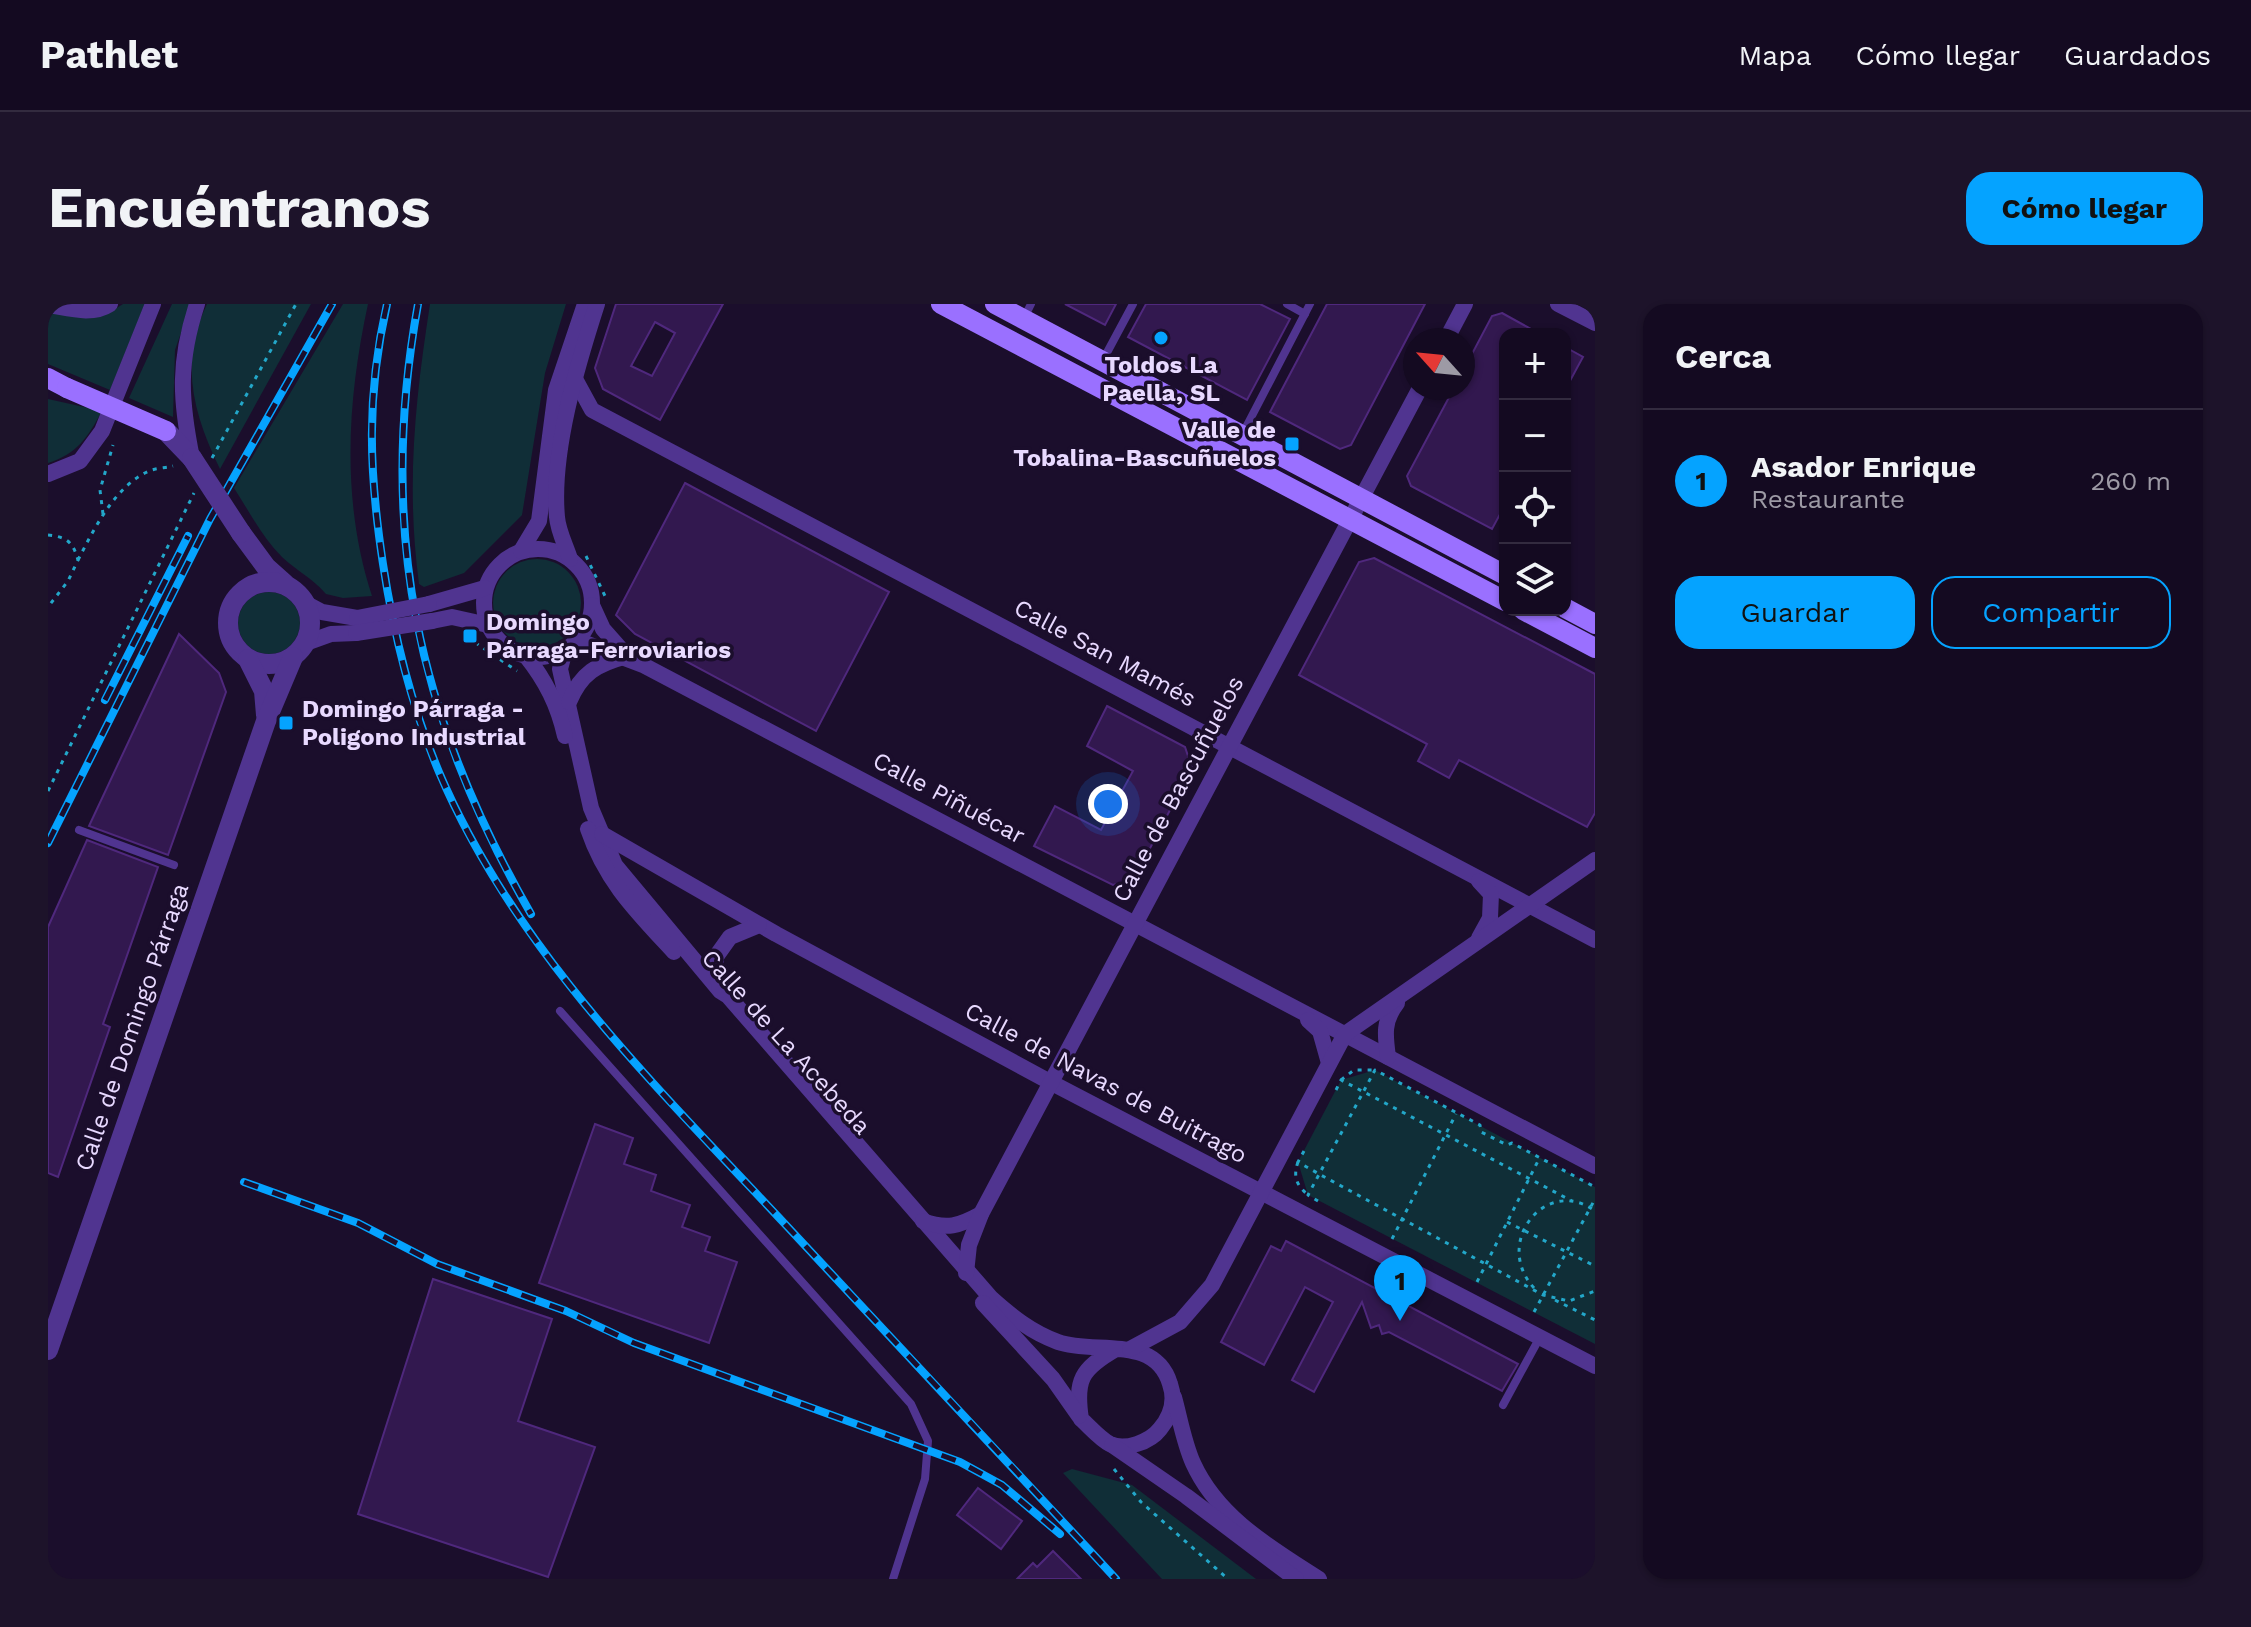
<!DOCTYPE html>
<html lang="es">
<head>
<meta charset="utf-8">
<style>
  body { margin:0; font-family:"Work Sans",sans-serif; background:#1d132a; color:#f1f3f6 }
  .controls { position:absolute; right:24px; top:24px; display:grid; overflow:hidden; border-radius:16px; box-shadow:0 2px 6px #0004 }
  .controls button { width:72px; height:72px; display:grid; place-items:center; padding:0; border:0; border-bottom:2px solid #332b3f; background:#140a21; color:#f1f3f6; font:40px sans-serif }
  .compass { position:absolute; left:1355px; top:24px; width:72px; height:72px; border-radius:50%; background:#140a21; box-shadow:0 2px 6px #0004; rotate:297deg }
  .you { position:absolute; left:1060px; top:500px; width:28px; height:28px; margin:-20px; border:6px solid #fff; border-radius:50%; background:#1a73e8; box-shadow:0 0 0 12px #1a73e833 }
  .badge { display:grid; place-items:center; width:52px; height:52px; border-radius:50%; background:#05a3ff; color:#111; font-size:26px; font-weight:700 }
  .pin { position:absolute; translate:-50% -66px; filter:drop-shadow(0 2px 4px #0008) }
  .pin::after { content:''; position:absolute; top:42px; width:28px; height:24px; background:inherit; clip-path:polygon(0 0,100% 0,50% 100%) }
  .list { margin:0; padding:0; list-style:none }
  h2 { display:flex; justify-content:space-between; align-items:center; height:104px; margin:0; padding:0 32px; font-size:34px }
  h2 small { font-size:26px; font-weight:400; color:#9d9aa5 }
  .list li { display:grid; grid-template-columns:52px 1fr auto; gap:24px; align-items:center; box-sizing:border-box; height:144px; padding:0 32px; border-top:2px solid #332b3f }
  .list b { display:block; font-size:30px; white-space:nowrap }
  .list p { margin:0; font-size:26px; white-space:nowrap; color:#9d9aa5 }
  .list em { font-size:26px; font-style:normal; color:#9d9aa5 }
  .actions { display:flex; gap:16px; padding:24px 32px }
  .actions a { flex:1; padding:18px 0; border:2px solid #05a3ff; border-radius:24px; text-align:center; font-size:28px; color:#05a3ff }
  .actions .main { background:#05a3ff; color:#111 }
  .icon { flex:none; width:44px; height:44px; fill:none; stroke:currentColor; stroke-width:2; stroke-linecap:round; stroke-linejoin:round }
  .map { position:relative; flex:none; width:1547px; height:1275px; overflow:hidden; border-radius:24px }
  header { display:flex; align-items:center; gap:48px; box-sizing:border-box; height:112px; padding:0 40px; background:#140a21; border-bottom:2px solid #332b3f }
  header strong { font-size:38px }
  nav { display:flex; gap:44px; margin-inline-start:auto; font-size:28px }
  .intro { display:flex; align-items:center; justify-content:space-between; box-sizing:border-box; height:192px; padding:0 48px }
  h1 { margin:0; font-size:56px }
  .button { padding:20px 36px; border-radius:24px; background:#05a3ff; color:#111; font-size:28px; font-weight:700 }
  main { display:flex; gap:48px; padding:0 48px }
  aside { flex:1; background:#140a21; border-radius:24px; box-shadow:0 2px 6px #0004 }
  .map>svg:first-child { display:block }
</style>
</head>
<body>
<header>
<strong>Pathlet</strong>
<nav><a>Mapa</a><a>Cómo llegar</a><a>Guardados</a></nav>
</header>
<div class="intro"><h1>Encuéntranos</h1><a class="button">Cómo llegar</a></div>
<main>
<div class="map">
<svg width="1547" height="1275" viewBox="0 0 1547 1275">
  <rect width="100%" height="100%" fill="#1b0e2c"/>
  <!-- green -->
  <g fill="#102e37">
    <polygon points="75,0 97,0 62,86 0,60 0,4 67,5"/>
    <polygon points="124,0 143,0 127,46 125,113 81,94"/>
    <path d="M159,0h104l-91,165c-27,-55 -41,-107 -13,-165z"/>
    <path d="M295,0h25c-21,97 -27,197 4,292l-29,2 -17,-4c-15,-17 -29,-23 -44,-37 -20,-20 -33,-46 -48,-69z"/>
    <path d="M382,0h136l-21,69 -23,142 -58,58 -40,14 -5,-3c-13,-98 -4,-183 11,-280z"/>
    <path d="M0,95l54,12c-14,26 -25,43 -54,52z"/>
    <circle cx="489" cy="299" r="44"/>
    <circle cx="221" cy="319" r="31"/>
    <polygon points="1327,766 1547,883 1547,1040 1260,891 1250,858 1293,776"/>
    <polygon points="1024,1165 1084,1181 1208,1275 1114,1275 1015,1169"/>
  </g>
  <!-- building -->
  <g fill="#32184f" stroke="#4f287d" stroke-width="2" fill-rule="evenodd">
    <path d="M568,0h107l-63,116 -57,-31 -8,-21zM607,18l20,11 -23,43 -21,-10z"/>
    <polygon points="1017,0 1068,0 1057,21"/>
    <polygon points="1098,0 1212,0 1242,15 1199,96 1080,33"/>
    <polygon points="1279,0 1377,0 1303,141 1292,145 1222,108"/>
    <polygon points="1454,9 1492,30 1457,30 1457,201 1444,225 1363,182 1359,172 1406,84 1415,84 1415,67 1444,12"/>
    <polygon points="1517,43 1535,53 1517,86"/>
    <polygon points="637,179 841,288 768,427 587,330 568,311"/>
    <polygon points="1326,254 1547,370 1547,509 1539,523 1411,456 1401,474 1370,457 1379,440 1251,371 1311,258"/>
    <polygon points="131,330 171,369 178,388 120,551 41,522"/>
    <polygon points="1059,402 1137,443 1144,464 1086,575 1065,581 986,542 1007,502 1053,526 1085,467 1039,442"/>
    <polygon points="39,536 110,563 55,720 62,723 10,873 0,869 0,623"/>
    <polygon points="547,820 585,834 576,860 608,871 603,887 642,901 634,923 662,933 657,947 689,958 661,1039 491,979"/>
    <polygon points="1238,937 1470,1060 1454,1087 1341,1028 1334,1030 1331,1021 1323,1024 1314,998 1266,1088 1244,1076 1285,998 1257,983 1216,1061 1173,1038 1223,942 1233,947"/>
    <polygon points="385,975 504,1015 470,1117 547,1143 500,1273 310,1210"/>
    <polygon points="930,1184 974,1217 953,1245 909,1211"/>
    <polygon points="1005,1247 1033,1275 969,1275 985,1259 989,1263"/>
  </g>
  <g fill="none" stroke-linecap="round" stroke-linejoin="round">
    <!-- path -->
    <g stroke="#23a7c9" stroke-width="3" stroke-dasharray="4 6" stroke-linecap="butt">
      <polyline points="164,154 248,0"/>
      <polyline points="55,210 52,186 65,141"/>
      <path d="M0,231c19,2 25,7 30,25l-10,21 -20,26"/>
      <polyline points="538,252 557,292"/>
      <path d="M30,256c16,-31 37,-74 71,-89 7,-3 17,-3 24,-5"/>
      <polyline points="419,333 469,367"/>
      <polyline points="0,487 146,189"/>
      <polyline points="1293,776 1306,766 1327,766"/>
      <polyline points="1288,786 1293,776 1524,897"/>
      <polyline points="1256,847 1250,858 1271,870 1495,991 1521,997 1547,987"/>
      <path d="M1250,858c-5,14 -2,23 10,33"/>
      <polyline points="1270,897 1260,891 1327,766 1432,821 1433,828 1459,841 1464,839 1547,883"/>
      <polyline points="1459,918 1547,962"/>
      <polyline points="1344,935 1408,810"/>
      <polyline points="1429,978 1492,853"/>
      <path d="M1486,984c-42,-46 13,-113 61,-77"/>
      <polyline points="1507,996 1547,1016"/>
      <polyline points="1486,1008 1547,895"/>
      <polyline points="1066,1165 1093,1198 1180,1275"/>
    </g>
    <!-- service -->
    <g stroke="#503490" stroke-width="8">
      <polyline points="1239,0 1257,10"/>
      <polyline points="976,14 983,0"/>
      <polyline points="1055,56 1085,0"/>
      <polyline points="1195,129 1262,0"/>
      <polyline points="31,526 126,561"/>
      <polyline points="512,707 863,1100 880,1137 877,1175 845,1275"/>
      <polyline points="1455,1101 1492,1033"/>
    </g>
    <!-- minor -->
    <g stroke="#503490" stroke-width="16">
      <polyline points="1510,0 1547,19"/>
      <path d="M0,1c20,3 44,11 62,-1"/>
      <polyline points="1398,36 1417,0"/>
      <polyline points="526,73 544,106 1547,636"/>
      <path d="M144,154c-12,-59 -14,-96 5,-154"/>
      <polyline points="0,170 32,157 54,127 105,0"/>
      <circle cx="490" cy="299" r="54"/>
      <polyline points="473,247 491,217 508,86 537,0"/>
      <path d="M522,255c-4,-13 -12,-28 -13,-42 -6,-65 20,-151 40,-213"/>
      <polyline points="259,300 274,308 309,314"/>
      <polyline points="381,300 437,284"/>
      <polyline points="544,301 555,325 578,351"/>
      <polyline points="384,317 404,313 440,321"/>
      <polyline points="529,336 595,361 1547,862"/>
      <polyline points="258,339 283,330 308,329"/>
      <path d="M517,346l-5,19 31,139 24,57 105,126 8,5 263,302c20,18 40,34 67,44 37,13 97,-8 112,42 6,17 1,32 -10,45 -10,13 -35,22 -50,15 -10,-5 -20,-17 -29,-25 -6,-39 0,-50 35,-70"/>
      <path d="M478,352c20,25 32,49 39,80"/>
      <path d="M521,398c12,-29 28,-38 58,-46"/>
      <path d="M540,525c18,53 49,83 86,123"/>
      <polyline points="554,530 728,630 1002,778 1547,1062"/>
      <polyline points="1431,577 1443,590 1442,614 1431,634"/>
      <polyline points="672,686 667,654 682,633 711,621"/>
      <polyline points="1260,716 1272,727 1281,759"/>
      <path d="M1340,753c-3,-22 -5,-36 9,-54"/>
      <path d="M875,917c24,9 36,5 58,-7"/>
      <polyline points="918,969 921,941 933,910 1372,84"/>
      <polyline points="935,999 1005,1075 1031,1112"/>
      <polyline points="1082,1045 1132,1018 1164,981 1297,730 1547,556"/>
      <path d="M1126,1093c6,22 10,46 19,66 25,55 78,85 126,116"/>
      <polyline points="1064,1141 1138,1192 1248,1275"/>
    </g>
    <!-- tertiary -->
    <g stroke="#503490" stroke-width="20">
      <polyline points="118,127 144,154"/>
      <polyline points="193,229 218,263 237,280"/>
      <circle cx="221" cy="319" r="41"/>
      <polyline points="200,355 216,387 218,411"/>
      <polyline points="0,1046 218,417 245,353"/>
    </g>
    <!-- secondary -->
    <g stroke="#9a70ff" stroke-width="20">
      <polyline points="893,0 1457,297"/>
      <polyline points="947,0 1457,271"/>
      <polyline points="0,74 19,84"/>
      <polyline points="1517,304 1547,320"/>
      <polyline points="1475,306 1547,344"/>
    </g>
    <!-- rail casing -->
    <g stroke="#05a3ff" stroke-width="8">
      <g id="rail">
        <path d="M339,0c-21,92 -18,168 -4,260 11,72 28,141 56,208 75,177 217,314 345,451 111,119 222,237 332,356"/>
        <path d="M370,0c-41,226 -1,412 113,610"/>
        <polyline points="57,396 140,232"/>
        <polyline points="0,539 162,215 284,0"/>
        <polyline points="196,878 310,919 389,960 518,1007 586,1039 912,1158 954,1181 1012,1230"/>
      </g>
    </g>
    <!-- rail -->
    <use href="#rail" stroke="#1b0e2c" stroke-width="5" stroke-dasharray="15" stroke-linecap="butt"/>
    <!-- minor-bridge -->
    <g stroke="#503490" stroke-width="16">
      <polyline points="309,314 381,300"/>
      <polyline points="308,329 384,317"/>
    </g>
    <!-- tertiary-bridge -->
    <polyline stroke="#503490" stroke-width="20" points="144,154 193,229"/>
    <!-- secondary-bridge -->
    <polyline stroke="#9a70ff" stroke-width="20" points="19,84 118,127"/>
  </g>
  <!-- markers -->
  <g fill="#05a3ff" stroke="#1b0e2c" stroke-width="3">
    <circle cx="1113" cy="34" r="8"/>
    <rect x="1236" y="132" width="16" height="16" rx="4"/>
    <rect x="414" y="324" width="16" height="16" rx="4"/>
    <rect x="230" y="411" width="16" height="16" rx="4"/>
  </g>
  <g text-anchor="middle" dominant-baseline="central" stroke-width="7" stroke-linejoin="round" paint-order="stroke">
    <!-- poi labels -->
    <g font-size="24" font-weight="bold" fill="#e8d9ff" stroke="#1b0e2c" text-anchor="start">
      <text x="1113" y="61" text-anchor="middle">Toldos La<tspan x="1113" dy="28">Paella, SL</tspan></text>
      <text x="1228" y="126" text-anchor="end">Valle de<tspan x="1228" dy="28">Tobalina-Bascuñuelos</tspan></text>
      <text x="438" y="318">Domingo<tspan x="438" dy="28">Párraga-Ferroviarios</tspan></text>
      <text x="254" y="405">Domingo Párraga -<tspan x="254" dy="28">Poligono Industrial</tspan></text>
    </g>
    <!-- street labels -->
    <g font-size="24" fill="#e8d9ff" stroke="#1b0e2c">
      <text transform="translate(1057 349) rotate(28)">Calle San Mamés</text>
      <text transform="translate(1130 485) rotate(-62)">Calle de Bascuñuelos</text>
      <text transform="translate(901 494) rotate(28)">Calle Piñuécar</text>
      <text transform="translate(84 723) rotate(-71)">Calle de Domingo Párraga</text>
      <text transform="translate(738 738) rotate(48)">Calle de La Acebeda</text>
      <text transform="translate(1058 779) rotate(28)">Calle de Navas de Buitrago</text>
    </g>
  </g>
</svg>
<div class="controls">
<button>+</button>
<button>−</button>
<button><svg class="icon" aria-label="locate" viewBox="0 0 24 24"><circle cx="12" cy="12" r="6"/><path d="M12 2v4M12 18v4M2 12h4M18 12h4"/></svg></button>
<button><svg class="icon" aria-label="layers" viewBox="0 0 24 24"><path d="M12 4l9 5-9 5-9-5zM3 14l9 5 9-5"/></svg></button>
</div>
<svg class="compass" viewBox="-18 -18 36 36"><path d="M0-13l5 13h-10z" fill="#e53935"/><path d="M0 13l5-13h-10z" fill="#9d9aa5"/></svg>
<div class="you"></div>
<div class="pin badge" style="left:1352px;top:1017px">1</div>
</div>
<aside>
<h2>Cerca<small></small></h2>
<ul class="list">
<li><span class="badge">1</span><div><b>Asador Enrique</b><p>Restaurante</p></div><em>260 m</em></li>
</ul>
<div class="actions"><a class="main">Guardar</a><a>Compartir</a></div>
</aside>
</main>
</body>
</html>
